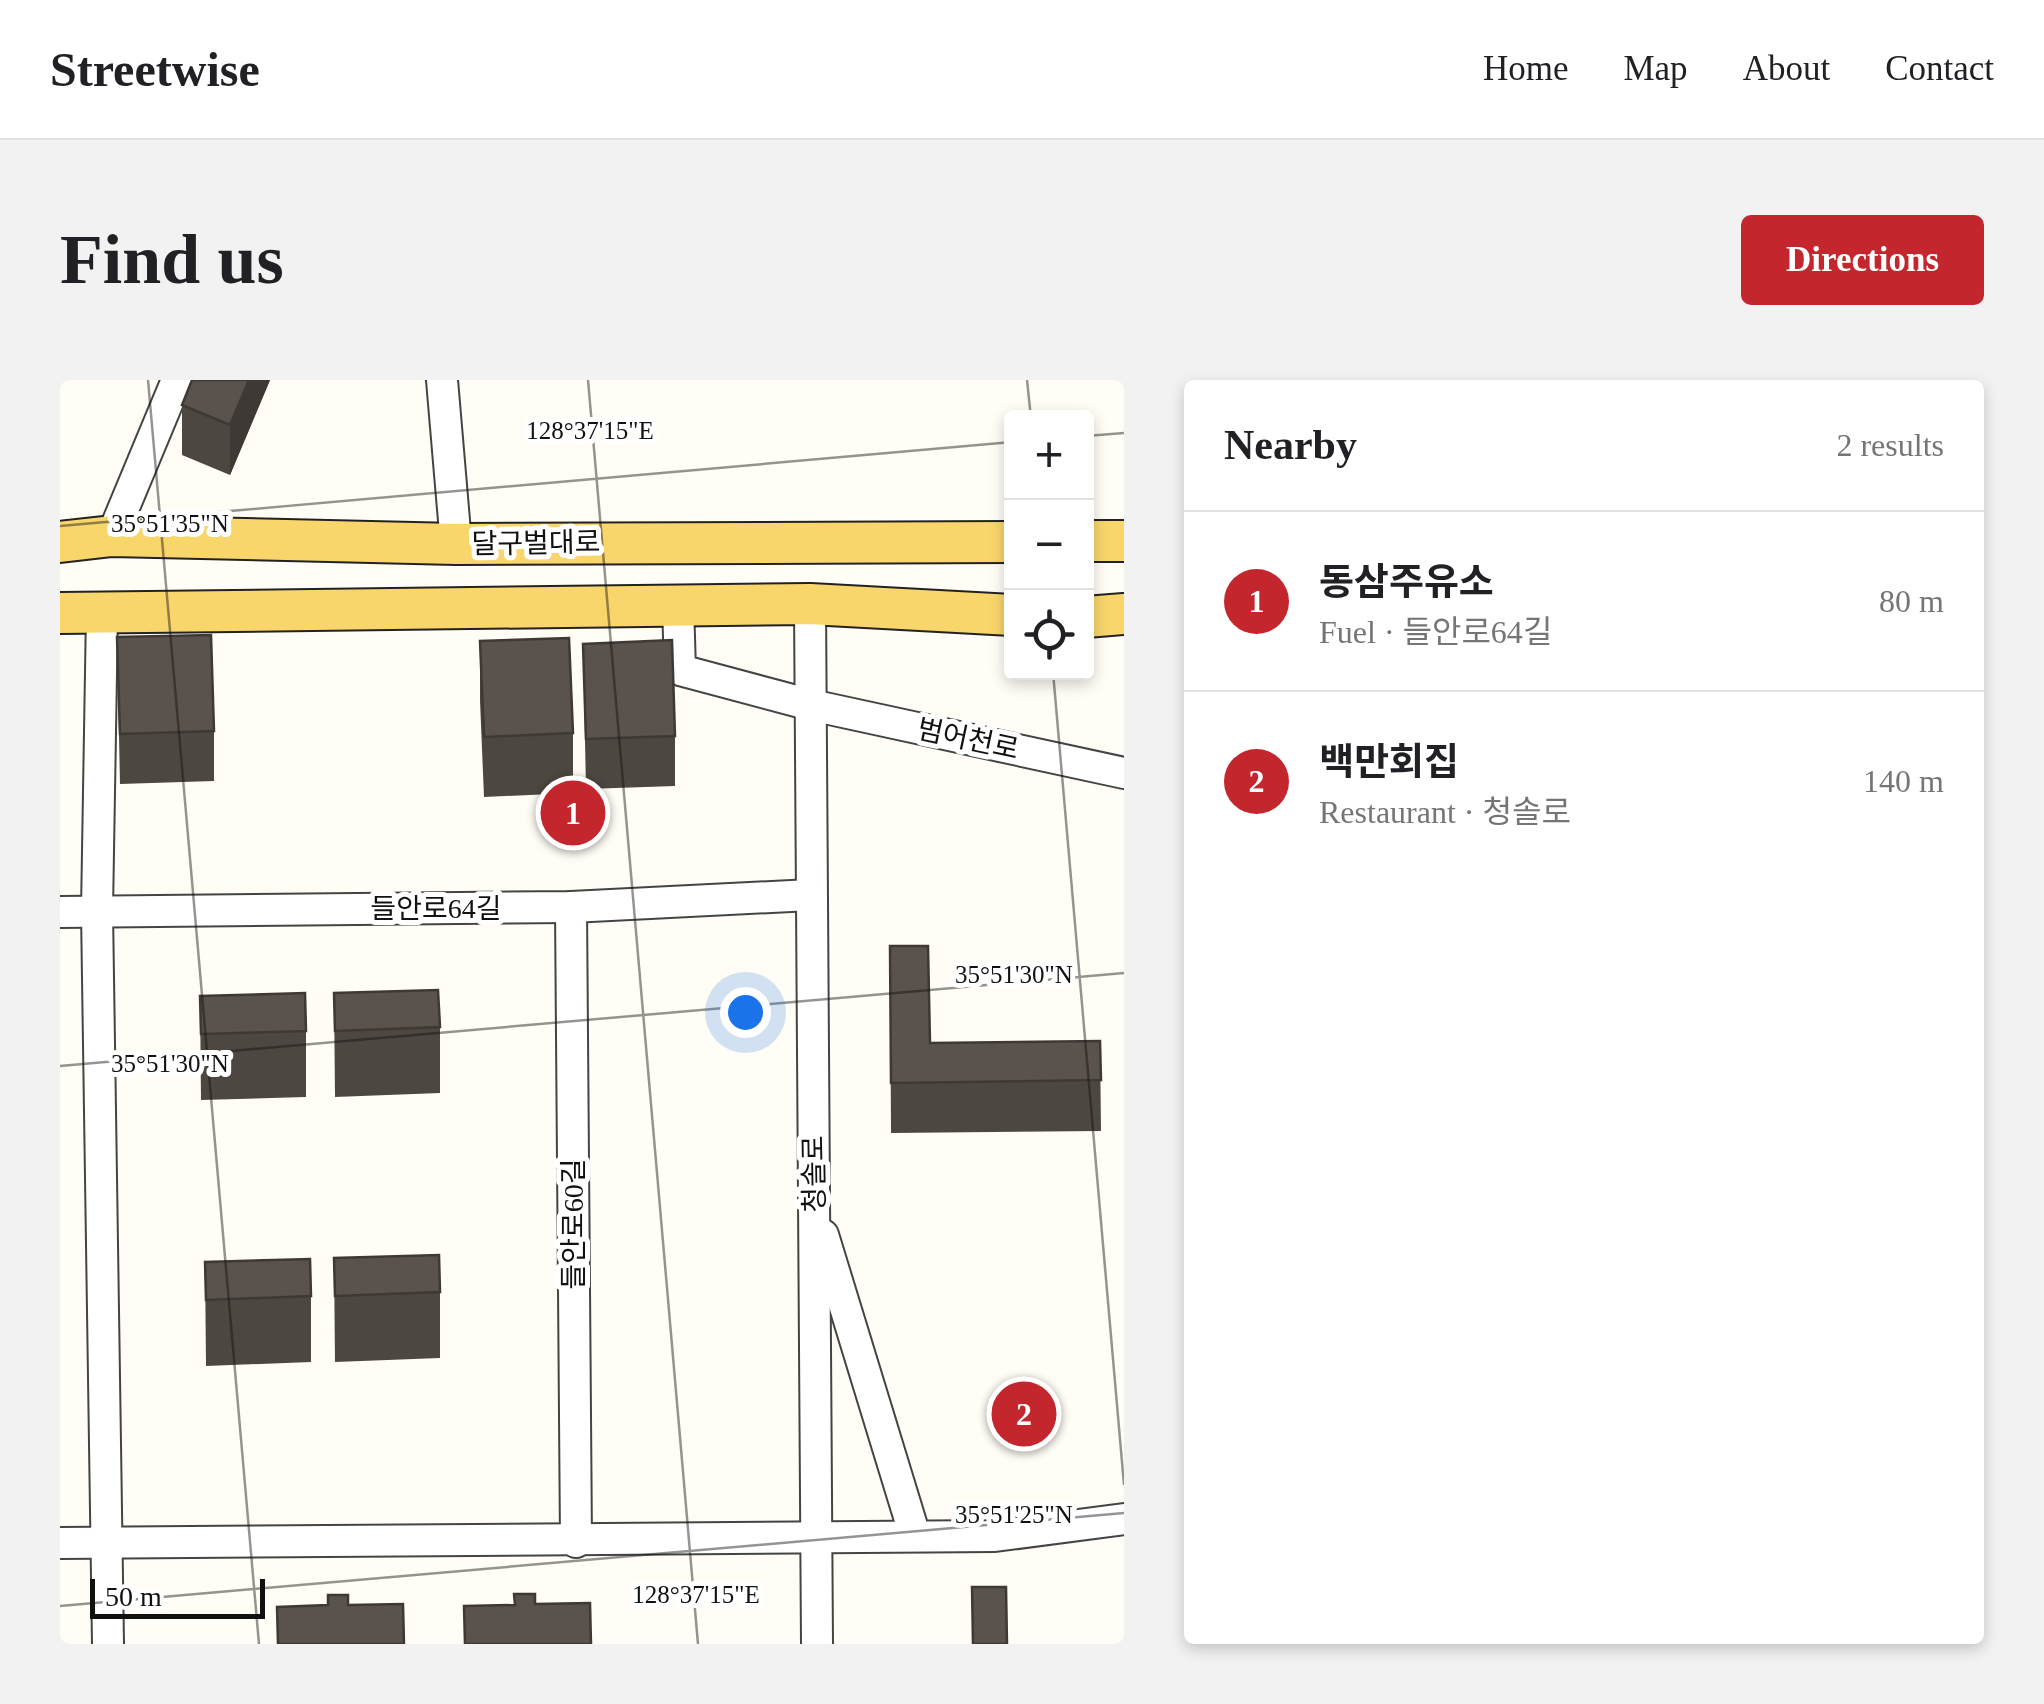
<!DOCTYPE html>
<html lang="en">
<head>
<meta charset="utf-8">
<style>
  body { margin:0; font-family:"Times New Roman","Noto Sans KR",serif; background:#f2f2f2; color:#202124 }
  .controls { position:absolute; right:30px; top:30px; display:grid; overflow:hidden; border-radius:10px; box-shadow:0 5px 15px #0003 }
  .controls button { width:90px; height:90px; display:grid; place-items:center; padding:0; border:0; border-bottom:2px solid #e0e0e0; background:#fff; color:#202124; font:50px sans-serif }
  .scale { position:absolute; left:30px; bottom:25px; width:175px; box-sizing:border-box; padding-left:10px; border:5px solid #111; border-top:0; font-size:28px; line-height:35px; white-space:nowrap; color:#111; -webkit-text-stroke:8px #fff; paint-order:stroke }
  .you { position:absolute; left:685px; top:632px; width:35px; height:35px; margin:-25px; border:8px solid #fff; border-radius:50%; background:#1a73e8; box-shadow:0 0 0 15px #1a73e833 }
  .badge { display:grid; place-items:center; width:65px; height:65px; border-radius:50%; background:#c4262e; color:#fff; font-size:32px; font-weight:700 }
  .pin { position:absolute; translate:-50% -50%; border:5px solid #fff; box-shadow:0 2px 10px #0006 }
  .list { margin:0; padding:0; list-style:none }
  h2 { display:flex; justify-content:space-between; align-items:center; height:130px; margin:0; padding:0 40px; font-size:42px }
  h2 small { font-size:32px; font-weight:400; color:#757577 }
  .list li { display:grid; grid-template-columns:65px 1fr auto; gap:30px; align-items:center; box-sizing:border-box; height:180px; padding:0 40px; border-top:2px solid #e0e0e0 }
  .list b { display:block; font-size:38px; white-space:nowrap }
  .list p { margin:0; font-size:32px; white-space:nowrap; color:#757577 }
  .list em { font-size:32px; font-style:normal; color:#757577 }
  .icon { flex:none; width:55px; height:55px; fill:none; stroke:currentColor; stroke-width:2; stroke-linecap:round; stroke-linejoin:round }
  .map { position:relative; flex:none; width:1064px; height:1264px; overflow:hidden; border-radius:10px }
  header { display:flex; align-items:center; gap:60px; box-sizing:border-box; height:140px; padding:0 50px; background:#fff; border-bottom:2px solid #e0e0e0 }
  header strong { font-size:48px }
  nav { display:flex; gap:55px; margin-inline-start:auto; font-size:35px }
  .intro { display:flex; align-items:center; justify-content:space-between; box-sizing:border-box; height:240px; padding:0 60px }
  h1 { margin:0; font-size:70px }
  .button { padding:25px 45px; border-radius:10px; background:#c4262e; color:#fff; font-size:35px; font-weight:700 }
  main { display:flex; gap:60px; padding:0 60px }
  aside { flex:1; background:#fff; border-radius:10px; box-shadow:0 5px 15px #0003 }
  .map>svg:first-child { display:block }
</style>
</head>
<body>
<header>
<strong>Streetwise</strong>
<nav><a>Home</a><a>Map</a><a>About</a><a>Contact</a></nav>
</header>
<div class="intro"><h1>Find us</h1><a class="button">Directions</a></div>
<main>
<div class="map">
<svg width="1064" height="1264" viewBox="0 0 1064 1264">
  <rect width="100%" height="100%" fill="#fffdf5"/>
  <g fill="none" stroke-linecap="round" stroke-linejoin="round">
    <!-- minor casing -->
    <g stroke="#444" stroke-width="34">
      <g id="minor">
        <polyline points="382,0 396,164"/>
        <polyline points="52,156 117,0"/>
        <polyline points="618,224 620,290 751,325 1064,393"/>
        <polyline points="750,224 757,1264"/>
        <polyline points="42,233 37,531 48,1264"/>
        <polyline points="511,527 516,1162"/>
        <polyline points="0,532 511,527 751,515"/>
        <polyline points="763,855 855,1156"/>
        <polyline points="0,1163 935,1156 1064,1139"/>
      </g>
    </g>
    <!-- major casing -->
    <g stroke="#222" stroke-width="44">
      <g id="major">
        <polyline points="1026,161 1064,161"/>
        <polyline points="0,162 52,156 396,164 952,162"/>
        <polyline points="0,233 750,224 952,235"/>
        <polyline points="1026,237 1064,234"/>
      </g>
    </g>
    <!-- minor -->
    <use href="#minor" stroke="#fff" stroke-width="30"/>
    <!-- major -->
    <use href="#major" stroke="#f9d66b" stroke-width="40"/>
  </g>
  <!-- wall -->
  <g fill="#4d4742">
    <polygon points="210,0 170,95 122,75 122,25"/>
    <polygon points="57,257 154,351 154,401 60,404"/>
    <polygon points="420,261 513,353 513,413 424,417 420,321"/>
    <polygon points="523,264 615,356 615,406 526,409"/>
    <polygon points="830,566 870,663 1040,661 1041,751 831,753"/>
    <polygon points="274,613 380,647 380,713 275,717"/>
    <polygon points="140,616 246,651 246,717 141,720"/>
    <polygon points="274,878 380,912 380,978 275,982"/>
    <polygon points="145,882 251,916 251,982 146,986"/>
  </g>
  <!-- shaded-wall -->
  <polygon fill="#3f3936" points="189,0 210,0 170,95 170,45"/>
  <!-- building -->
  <g fill="#5a524d" stroke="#3f3936" stroke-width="2.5">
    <polygon points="132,0 189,0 170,45 122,25"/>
    <polygon points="151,255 154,351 60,354 57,257"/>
    <polygon points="509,258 513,353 424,357 420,261"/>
    <polygon points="612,260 615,356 526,359 523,264"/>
    <polygon points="830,566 868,566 870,663 1040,661 1041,700 831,703"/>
    <polygon points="378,610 380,647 275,651 274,613"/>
    <polygon points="245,613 246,651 141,654 140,616"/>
    <polygon points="379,875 380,912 275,916 274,878"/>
    <polygon points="250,879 251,916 146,920 145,882"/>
    <polygon points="912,1207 946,1207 947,1264 913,1264"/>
    <polygon points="454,1214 475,1214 475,1224 530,1223 531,1264 405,1264 404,1226 455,1225"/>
    <polygon points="268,1215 288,1215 288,1225 343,1224 344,1264 218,1264 217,1227 268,1225"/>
  </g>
  <!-- ticks -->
  <path fill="none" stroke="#111" stroke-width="2.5" stroke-opacity="0.45" d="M88,0l111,1264M528,0l110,1264M967,0l4,38M1026,56l38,-3M0,146l952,-84M993,292l71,813M0,686l1064,-93M0,1226l1064,-93"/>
  <g text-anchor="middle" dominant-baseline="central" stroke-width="10" stroke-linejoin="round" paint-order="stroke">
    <!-- street labels -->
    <g font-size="28" fill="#111" stroke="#fff">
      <text transform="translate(476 163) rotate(-1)">달구벌대로</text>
      <text transform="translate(908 359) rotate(12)">범어천로</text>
      <text x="376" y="528">들안로64길</text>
      <text transform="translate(754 794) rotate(-91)">청솔로</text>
      <text transform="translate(513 844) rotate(-90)">들안로60길</text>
    </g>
  </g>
  <g font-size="25" text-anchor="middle" fill="#111" stroke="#fff" stroke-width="10" stroke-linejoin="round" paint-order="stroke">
    <text x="530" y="59">128°37'15"E</text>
    <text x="110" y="152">35°51'35"N</text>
    <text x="954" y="603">35°51'30"N</text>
    <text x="110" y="692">35°51'30"N</text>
    <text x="954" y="1143">35°51'25"N</text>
    <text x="636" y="1223">128°37'15"E</text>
  </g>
</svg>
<div class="controls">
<button>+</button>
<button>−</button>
<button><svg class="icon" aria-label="locate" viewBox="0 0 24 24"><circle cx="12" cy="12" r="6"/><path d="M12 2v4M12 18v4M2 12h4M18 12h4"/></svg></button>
</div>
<div class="scale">50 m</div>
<div class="you"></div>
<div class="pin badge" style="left:513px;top:433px">1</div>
<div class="pin badge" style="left:964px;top:1034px">2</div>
</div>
<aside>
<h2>Nearby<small>2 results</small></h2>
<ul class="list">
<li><span class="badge">1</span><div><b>동삼주유소</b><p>Fuel · 들안로64길</p></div><em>80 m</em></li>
<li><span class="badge">2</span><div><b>백만회집</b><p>Restaurant · 청솔로</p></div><em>140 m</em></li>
</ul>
</aside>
</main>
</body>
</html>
